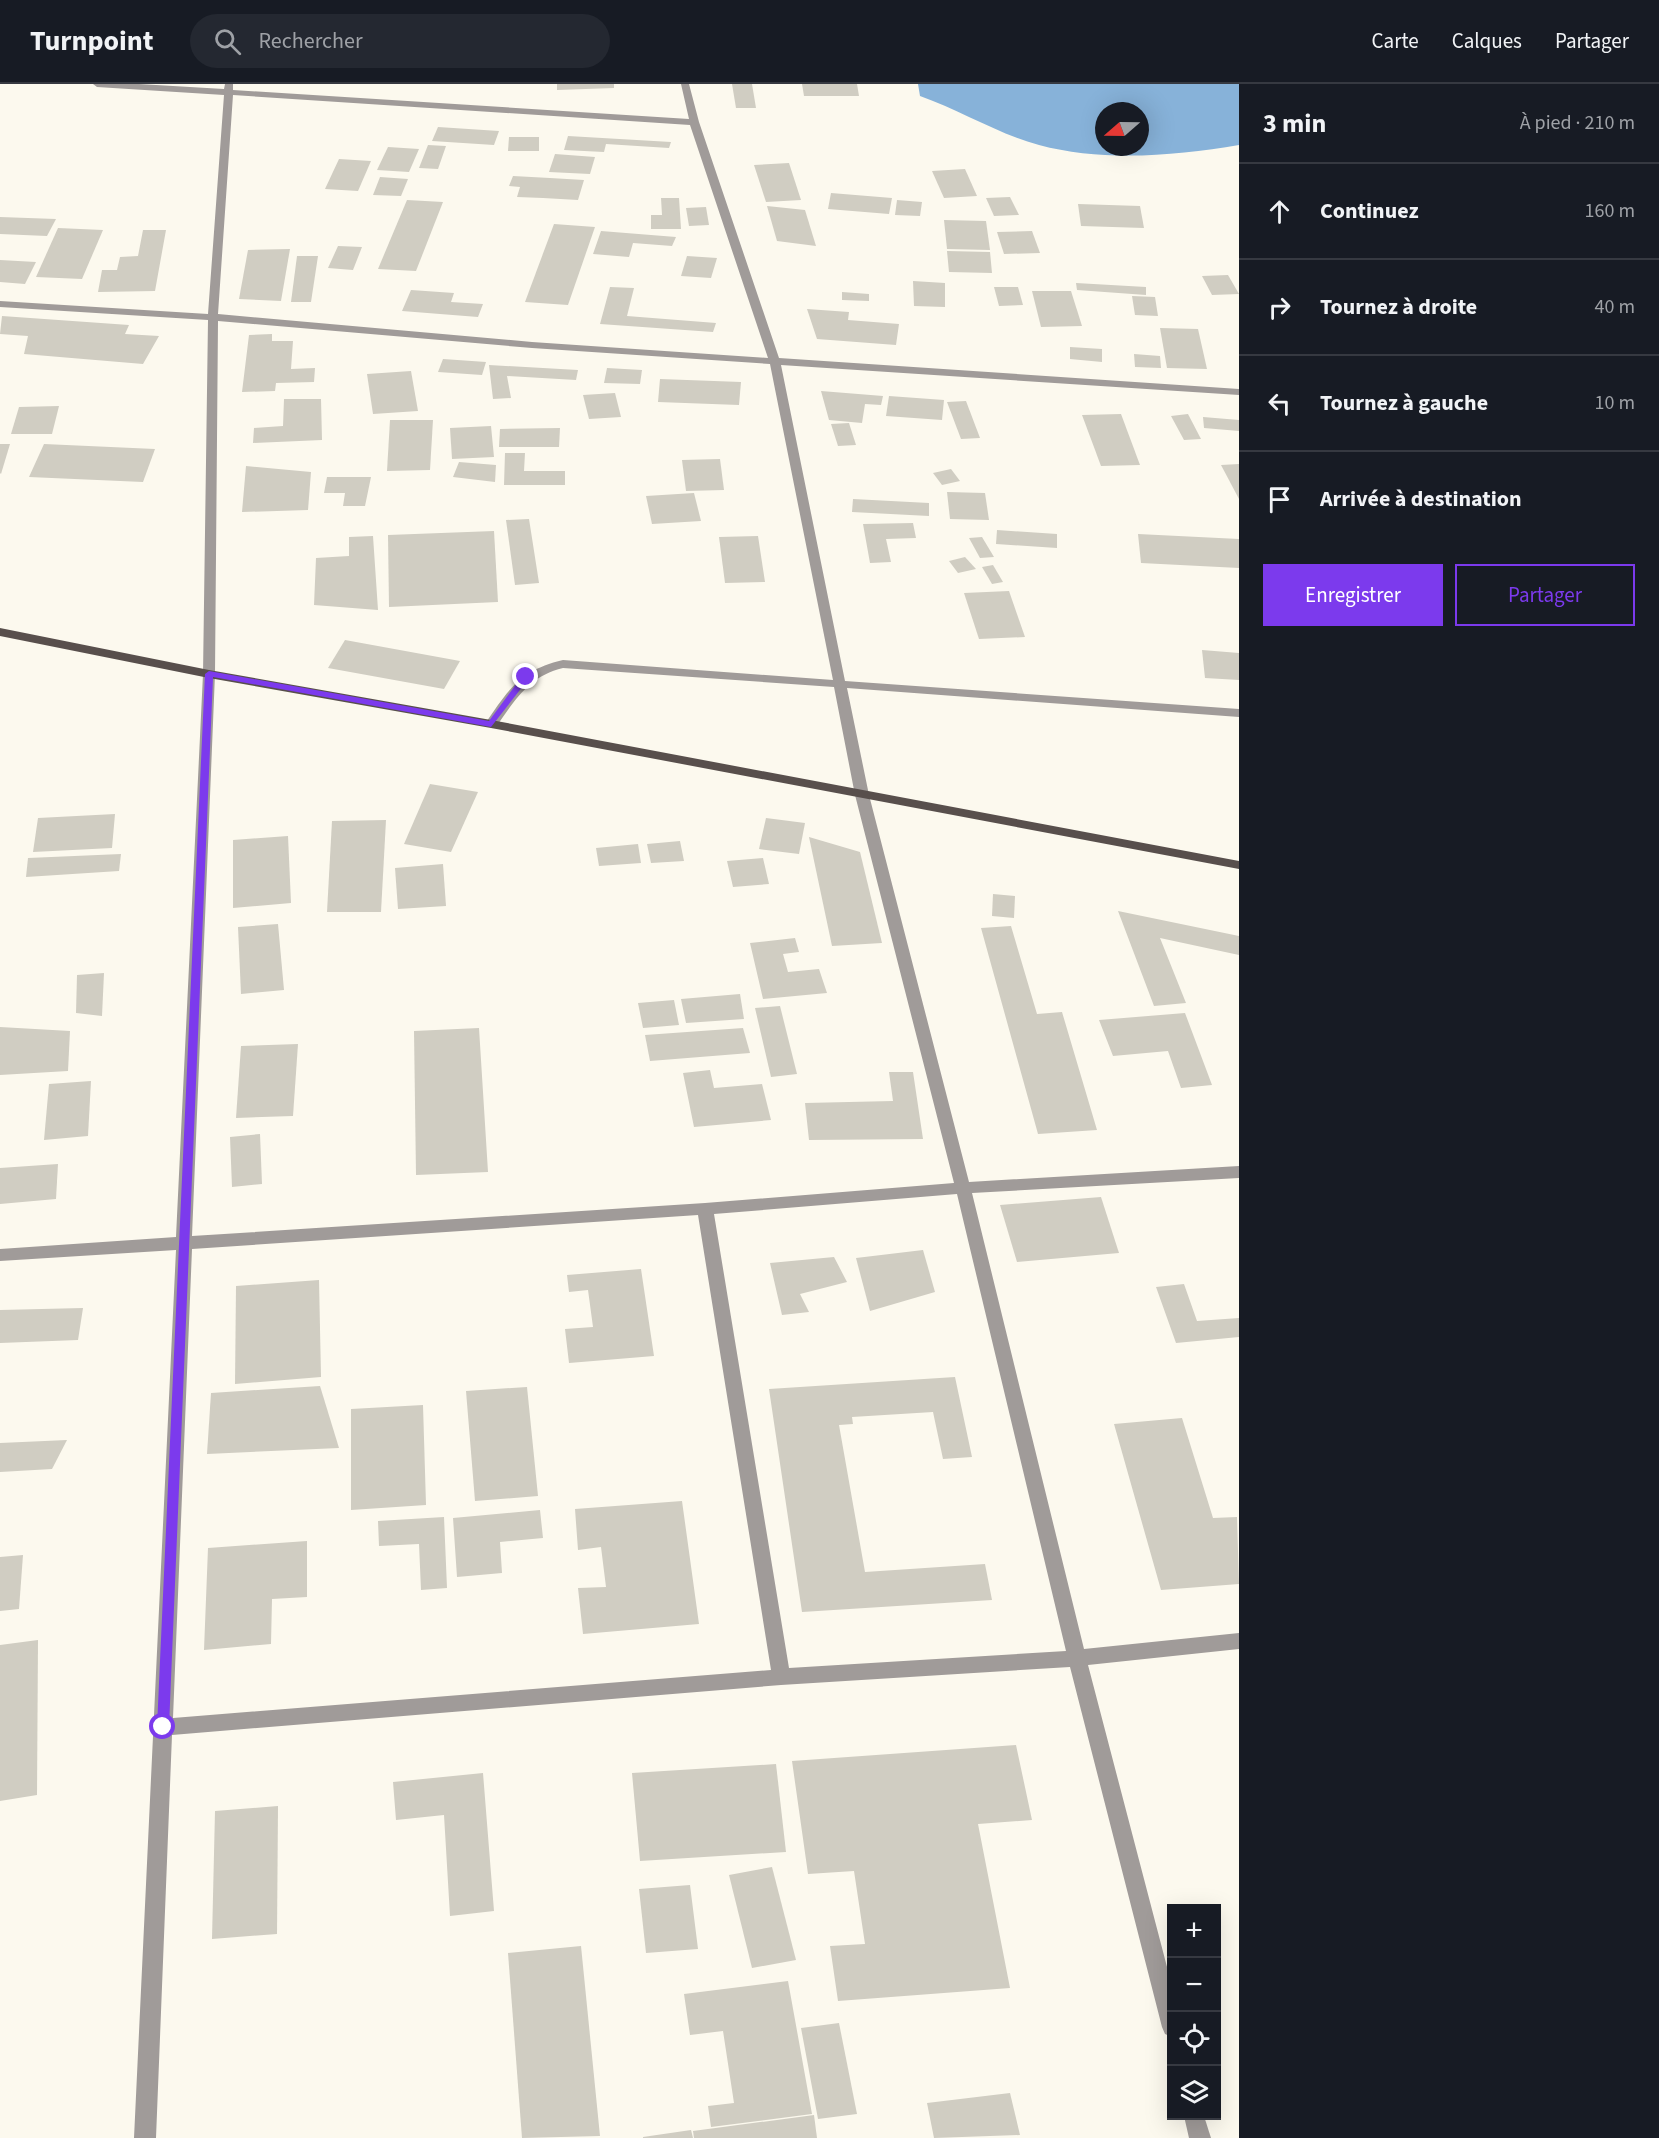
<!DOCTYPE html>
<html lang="fr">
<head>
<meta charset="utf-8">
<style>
  body { margin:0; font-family:"Source Sans 3",sans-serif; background:#242831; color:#f1f3f6 }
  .controls { position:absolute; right:18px; bottom:18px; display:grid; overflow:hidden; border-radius:0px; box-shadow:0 6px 24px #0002 }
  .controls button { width:54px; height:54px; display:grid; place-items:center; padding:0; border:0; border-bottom:2px solid #363941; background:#171b24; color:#f1f3f6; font:30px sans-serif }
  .compass { position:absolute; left:1095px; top:18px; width:54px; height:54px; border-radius:50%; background:#171b24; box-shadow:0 6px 24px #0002; rotate:250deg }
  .stop { position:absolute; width:18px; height:18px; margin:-14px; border:4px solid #7c3aed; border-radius:50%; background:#fff }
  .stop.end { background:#7c3aed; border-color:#fff; box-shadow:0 2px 6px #0008 }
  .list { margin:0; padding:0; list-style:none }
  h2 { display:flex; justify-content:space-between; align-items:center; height:78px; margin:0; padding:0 24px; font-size:26px }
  h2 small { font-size:20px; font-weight:400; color:#9ea1a6 }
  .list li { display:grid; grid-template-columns:39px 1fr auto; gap:18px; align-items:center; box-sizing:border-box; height:96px; padding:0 24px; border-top:2px solid #363941 }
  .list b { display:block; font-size:22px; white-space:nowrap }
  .list em { font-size:20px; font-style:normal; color:#9ea1a6 }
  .actions { display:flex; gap:12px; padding:18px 24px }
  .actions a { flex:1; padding:14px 0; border:2px solid #7c3aed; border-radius:0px; text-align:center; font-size:21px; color:#7c3aed }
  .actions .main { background:#7c3aed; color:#fff }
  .icon { flex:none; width:33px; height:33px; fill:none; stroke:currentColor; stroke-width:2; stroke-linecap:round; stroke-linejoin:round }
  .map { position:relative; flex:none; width:1239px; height:2054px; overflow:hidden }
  header { display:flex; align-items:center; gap:36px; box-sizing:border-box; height:84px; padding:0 30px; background:#171b24; border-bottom:2px solid #363941 }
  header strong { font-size:28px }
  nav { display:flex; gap:33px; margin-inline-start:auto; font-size:21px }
  .search { width:420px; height:54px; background:#242831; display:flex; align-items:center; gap:15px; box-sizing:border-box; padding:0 21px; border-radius:33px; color:#9ea1a6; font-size:22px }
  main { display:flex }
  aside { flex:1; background:#171b24 }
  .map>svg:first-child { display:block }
</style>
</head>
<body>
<header>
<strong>Turnpoint</strong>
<div class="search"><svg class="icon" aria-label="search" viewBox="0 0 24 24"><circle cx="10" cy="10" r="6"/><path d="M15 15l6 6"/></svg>Rechercher</div>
<nav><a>Carte</a><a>Calques</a><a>Partager</a></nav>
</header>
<main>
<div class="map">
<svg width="1239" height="2054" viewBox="0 0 1239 2054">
  <rect width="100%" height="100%" fill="#fcf9ee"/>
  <!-- water -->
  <path fill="#87b2d9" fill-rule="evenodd" d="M918,0h321v61c-64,11 -137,17 -200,0 -41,-11 -79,-35 -119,-49zM1104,27h36v36h-36z"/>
  <!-- building -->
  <g fill="#d0cdc2">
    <polygon points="557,0 614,0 614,4 557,6"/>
    <polygon points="732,0 752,0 756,24 736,24"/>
    <polygon points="802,0 857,0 859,12 804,12"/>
    <polygon points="438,43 499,47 494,61 432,57"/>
    <polygon points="568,52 671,58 669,64 606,60 604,68 564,66"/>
    <polygon points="509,53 539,53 539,67 508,67"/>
    <polygon points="428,61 446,62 438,85 419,84"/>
    <polygon points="388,63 419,65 409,88 377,86"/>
    <polygon points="555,70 595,73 590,90 549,88"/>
    <polygon points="339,75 371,77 358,107 325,105"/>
    <polygon points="789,79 801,116 766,118 754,81"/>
    <polygon points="965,85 977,112 944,114 932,87"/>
    <polygon points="513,92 550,94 584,96 578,116 543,114 517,113 520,103 509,102"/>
    <polygon points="380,93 408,95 401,112 373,111"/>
    <polygon points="831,109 892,114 889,130 828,125"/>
    <polygon points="1010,113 1019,131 994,132 986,114"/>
    <polygon points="661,114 679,114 681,145 651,145 651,131 662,131"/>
    <polygon points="407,116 443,118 416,187 378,185"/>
    <polygon points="897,116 922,118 920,132 895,131"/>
    <polygon points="1078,120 1140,122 1144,144 1081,142"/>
    <polygon points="767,122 805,126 816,162 777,157"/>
    <polygon points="706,123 709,141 689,142 686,124"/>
    <polygon points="0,133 56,135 47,152 0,150"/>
    <polygon points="944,136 986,137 990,166 947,165"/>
    <polygon points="554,140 595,143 568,221 525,218"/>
    <polygon points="58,144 103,146 82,195 36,193"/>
    <polygon points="143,146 166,146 155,207 98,208 102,186 117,186 120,173 138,172"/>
    <polygon points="601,147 676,153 672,162 633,159 629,173 593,170"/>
    <polygon points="1032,147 1040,169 1004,170 997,148"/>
    <polygon points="338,162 362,163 353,186 328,184"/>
    <polygon points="290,165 281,217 239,215 248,166"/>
    <polygon points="947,167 990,168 992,189 949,188"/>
    <polygon points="297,172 318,172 311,218 291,218"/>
    <polygon points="687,172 717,174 711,194 681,192"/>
    <polygon points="0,176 36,178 25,200 0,198"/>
    <polygon points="1228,191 1239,210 1212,211 1202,192"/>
    <polygon points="913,197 945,199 945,223 914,222"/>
    <polygon points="1076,199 1146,203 1146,211 1077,206"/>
    <polygon points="610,203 634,204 627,232 716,239 713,248 600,240"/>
    <polygon points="994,203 1018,203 1023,221 999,222"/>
    <polygon points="411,206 454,209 451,218 483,220 478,233 402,227"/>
    <polygon points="1032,207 1071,207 1082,242 1041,243"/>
    <polygon points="842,208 869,210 869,217 842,216"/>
    <polygon points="1132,212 1155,213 1158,232 1135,231"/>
    <polygon points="807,225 849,228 848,236 899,240 896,261 817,255"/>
    <polygon points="2,232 129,241 125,250 159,252 143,280 24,270 28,252 0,250"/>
    <polygon points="1160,244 1198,245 1207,285 1167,284"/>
    <polygon points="272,250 272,257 293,257 291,285 315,284 314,298 276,299 275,307 242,308 249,251"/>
    <polygon points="1070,263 1102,265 1102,278 1070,275"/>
    <polygon points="1134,270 1160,272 1161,284 1135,283"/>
    <polygon points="443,275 486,278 482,291 438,288"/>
    <polygon points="489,281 578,286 576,296 507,292 511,314 493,315"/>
    <polygon points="607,284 642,286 640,300 604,299"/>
    <polygon points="411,287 418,327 373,330 367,290"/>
    <polygon points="660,295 741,298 739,321 658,318"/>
    <polygon points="821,307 883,312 881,321 865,320 862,339 829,336"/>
    <polygon points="615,309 621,333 589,335 583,311"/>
    <polygon points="889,312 944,316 942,336 886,332"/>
    <polygon points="284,315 321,315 322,356 253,359 254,344 283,342"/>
    <polygon points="966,317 980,354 961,355 947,318"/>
    <polygon points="59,322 52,350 11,350 19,323"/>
    <polygon points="1121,330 1140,381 1101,382 1082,331"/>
    <polygon points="1188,330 1201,355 1184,356 1171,332"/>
    <polygon points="1203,333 1239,336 1239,347 1204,344"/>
    <polygon points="390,336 433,336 430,386 387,387"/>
    <polygon points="849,339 856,361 838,362 831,340"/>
    <polygon points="491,342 494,373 452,375 450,344"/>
    <polygon points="560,344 559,363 499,363 500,345"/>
    <polygon points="0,360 10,360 1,390 0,389"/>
    <polygon points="44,360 155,365 143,398 29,393"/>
    <polygon points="505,369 525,369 524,387 565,387 565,401 504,401"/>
    <polygon points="720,375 724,406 686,407 682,376"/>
    <polygon points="459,378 496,381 495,398 453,393"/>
    <polygon points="1239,380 1239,415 1221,381"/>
    <polygon points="246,382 311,388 308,426 242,428"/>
    <polygon points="951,385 960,397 942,401 933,389"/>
    <polygon points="327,393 371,393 365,422 343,422 345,409 324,409"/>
    <polygon points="947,408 985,409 989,436 950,435"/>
    <polygon points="694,409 701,437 652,440 646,412"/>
    <polygon points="853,415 929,419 929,432 852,428"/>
    <polygon points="529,435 539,499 515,501 506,436"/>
    <polygon points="913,439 916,454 886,455 891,478 870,479 863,440"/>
    <polygon points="997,446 1057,450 1057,464 996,460"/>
    <polygon points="494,447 498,518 389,523 388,451"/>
    <polygon points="1138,450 1239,455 1239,484 1141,479"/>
    <polygon points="373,452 378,526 314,521 316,474 349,472 349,453"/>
    <polygon points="758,452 765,498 725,499 719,453"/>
    <polygon points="982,453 994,473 980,474 969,454"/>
    <polygon points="965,473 976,485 958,489 949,477"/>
    <polygon points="993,481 1003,498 992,500 982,483"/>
    <polygon points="1009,507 1025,553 979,555 964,509"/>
    <polygon points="345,556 460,577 444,605 328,584"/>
    <polygon points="1202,566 1239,569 1239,596 1205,594"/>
    <polygon points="430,700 478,708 451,768 404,760"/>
    <polygon points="115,730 112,764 33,768 38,734"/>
    <polygon points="766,734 805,739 799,770 759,765"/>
    <polygon points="386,736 381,828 327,828 332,737"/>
    <polygon points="288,752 291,819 233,824 233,756"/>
    <polygon points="809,753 860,768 882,859 832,862"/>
    <polygon points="680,757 684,777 651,779 647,760"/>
    <polygon points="638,760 641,779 599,782 596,764"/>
    <polygon points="121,770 119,787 26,793 28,774"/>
    <polygon points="763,774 769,800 733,803 727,777"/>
    <polygon points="443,780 446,822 398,825 395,784"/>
    <polygon points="993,810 1015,812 1014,834 992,832"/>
    <polygon points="1118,827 1239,852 1239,871 1160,854 1186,919 1154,922"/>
    <polygon points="278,840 284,906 241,910 238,843"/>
    <polygon points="1011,842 1037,930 1062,928 1097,1046 1038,1050 981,844"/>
    <polygon points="795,854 799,868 783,870 788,888 819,885 827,909 763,915 750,859"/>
    <polygon points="104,889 102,932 76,929 77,891"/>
    <polygon points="740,910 744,935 686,939 681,915"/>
    <polygon points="674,916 679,941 643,944 638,919"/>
    <polygon points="780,922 797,990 771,993 755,924"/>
    <polygon points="1185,929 1212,1001 1181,1004 1168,967 1113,972 1099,936"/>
    <polygon points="0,943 70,947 68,987 0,991"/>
    <polygon points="479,944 488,1088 416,1091 414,947"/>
    <polygon points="743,944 750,969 650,977 645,951"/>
    <polygon points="298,960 293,1032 236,1034 241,962"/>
    <polygon points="710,986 714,1004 762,1000 771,1036 694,1043 683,989"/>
    <polygon points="889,988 913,988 923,1055 809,1056 805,1019 893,1017"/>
    <polygon points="91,997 88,1052 44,1056 49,1000"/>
    <polygon points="260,1050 262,1100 232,1103 230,1053"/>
    <polygon points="58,1080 56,1115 0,1120 0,1084"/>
    <polygon points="1101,1113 1119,1169 1017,1178 1000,1121"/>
    <polygon points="923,1166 935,1208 870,1227 856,1174"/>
    <polygon points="834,1173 847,1198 800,1210 809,1228 782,1231 770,1179"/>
    <polygon points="641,1185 654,1272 569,1279 565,1245 593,1243 588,1206 569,1208 567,1191"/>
    <polygon points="319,1196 321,1293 235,1300 236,1202"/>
    <polygon points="1184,1200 1197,1237 1239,1234 1239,1253 1176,1259 1156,1203"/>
    <polygon points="83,1224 78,1256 0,1259 0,1226"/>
    <polygon points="955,1293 972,1373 943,1375 933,1328 852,1333 853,1340 839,1341 865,1488 985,1480 992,1516 802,1528 769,1305"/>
    <polygon points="320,1302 339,1364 207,1370 211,1309"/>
    <polygon points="527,1303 538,1412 475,1417 466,1307"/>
    <polygon points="423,1321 426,1421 351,1426 351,1325"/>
    <polygon points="1182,1334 1213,1434 1237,1433 1239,1500 1161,1506 1114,1340"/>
    <polygon points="67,1356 52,1385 0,1388 0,1359"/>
    <polygon points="682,1417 699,1540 583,1550 578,1504 606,1503 601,1463 578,1466 575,1425"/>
    <polygon points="540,1426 543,1454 500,1458 502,1489 457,1493 453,1434"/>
    <polygon points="444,1433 447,1504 421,1506 419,1460 379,1462 378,1437"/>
    <polygon points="307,1457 307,1513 272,1515 271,1560 204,1566 208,1464"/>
    <polygon points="23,1471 19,1525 0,1527 0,1473"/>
    <polygon points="38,1556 37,1711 0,1717 0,1561"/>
    <polygon points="1016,1661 1032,1736 978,1740 1010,1904 838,1917 830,1862 865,1860 854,1787 808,1790 792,1677"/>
    <polygon points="776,1680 786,1768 640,1777 632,1689"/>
    <polygon points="483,1689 494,1827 450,1832 444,1731 396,1736 393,1698"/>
    <polygon points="278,1722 277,1850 212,1855 215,1727"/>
    <polygon points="772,1783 796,1876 752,1884 729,1791"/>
    <polygon points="690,1801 698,1865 646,1869 639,1805"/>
    <polygon points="581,1862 600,2052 522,2054 508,1869"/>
    <polygon points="788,1897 812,2030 711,2043 708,2022 734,2019 723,1947 690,1951 684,1910"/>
    <polygon points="839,1939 857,2030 818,2035 801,1944"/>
    <polygon points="1010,2009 1020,2051 934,2054 927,2019"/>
    <polygon points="814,2031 817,2054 694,2054 693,2047"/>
    <polygon points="691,2046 693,2054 643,2054 643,2053"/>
  </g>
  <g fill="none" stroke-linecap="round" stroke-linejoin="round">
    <!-- minor -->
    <g fill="#a09b99" fill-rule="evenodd">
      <path d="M93,0h46l85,5 1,-5h8v6l456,29 -8,-35h8l10,38 80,236 460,31v6l-458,-30 64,316 394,28v8l-392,-29 22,107 100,387 270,-16v12l-267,15 112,456 155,-16v16l-151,16 84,321v51l-7,-3 -3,-7 -92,-360 -289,18 -609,50 -16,403h-22l42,-888 -176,11v-12l176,-12 27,-563 5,-354 -208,-13v-6l208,13 16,-219 -127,-8zM233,11l457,30 78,233 -236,-16 -314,-28zM218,237l314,27 238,16 63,316 -270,-20c-43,10 -55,30 -78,64l1,3h10c19,-27 33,-51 67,-59l271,19 21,108 99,388 -249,20 -513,33 23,-562zM957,1110l109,457 -277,17 -75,-454zM698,1131l73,455 -598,48 19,-469z"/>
      <polygon points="1184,2032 1204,2032 1211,2054 1189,2054"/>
    </g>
    <!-- major -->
    <polygon fill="#584f4c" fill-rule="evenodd" points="0,544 209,586 491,636 1239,777 1239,785 491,644 209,594 0,552"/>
  </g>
  <!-- route -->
  <polygon fill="#7c3aed" points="209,587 489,637 523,591 530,593 491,643 213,593 169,1643 163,1649 157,1643 205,590"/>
</svg>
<div class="controls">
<button>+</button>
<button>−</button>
<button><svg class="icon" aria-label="locate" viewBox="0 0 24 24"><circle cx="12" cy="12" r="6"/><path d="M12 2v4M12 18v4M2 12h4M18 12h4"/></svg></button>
<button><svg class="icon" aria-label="layers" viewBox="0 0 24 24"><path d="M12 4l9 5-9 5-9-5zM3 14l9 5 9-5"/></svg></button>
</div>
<svg class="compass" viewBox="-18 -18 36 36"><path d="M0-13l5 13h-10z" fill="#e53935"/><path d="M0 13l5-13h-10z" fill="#9ea1a6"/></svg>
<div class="stop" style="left:163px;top:1643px"></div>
<div class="stop end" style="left:526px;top:593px"></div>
</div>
<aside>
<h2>3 min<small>À pied · 210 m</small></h2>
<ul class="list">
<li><svg class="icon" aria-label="ahead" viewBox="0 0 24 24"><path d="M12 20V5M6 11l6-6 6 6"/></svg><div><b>Continuez</b></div><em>160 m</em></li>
<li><svg class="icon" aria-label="right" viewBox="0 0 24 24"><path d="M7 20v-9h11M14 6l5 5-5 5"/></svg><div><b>Tournez à droite</b></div><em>40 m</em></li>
<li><svg class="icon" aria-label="left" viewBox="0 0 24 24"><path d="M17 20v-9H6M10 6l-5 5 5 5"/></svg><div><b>Tournez à gauche</b></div><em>10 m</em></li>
<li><svg class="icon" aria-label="arrive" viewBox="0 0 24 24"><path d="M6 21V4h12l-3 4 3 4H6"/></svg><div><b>Arrivée à destination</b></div></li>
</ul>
<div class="actions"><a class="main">Enregistrer</a><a>Partager</a></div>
</aside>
</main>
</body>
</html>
